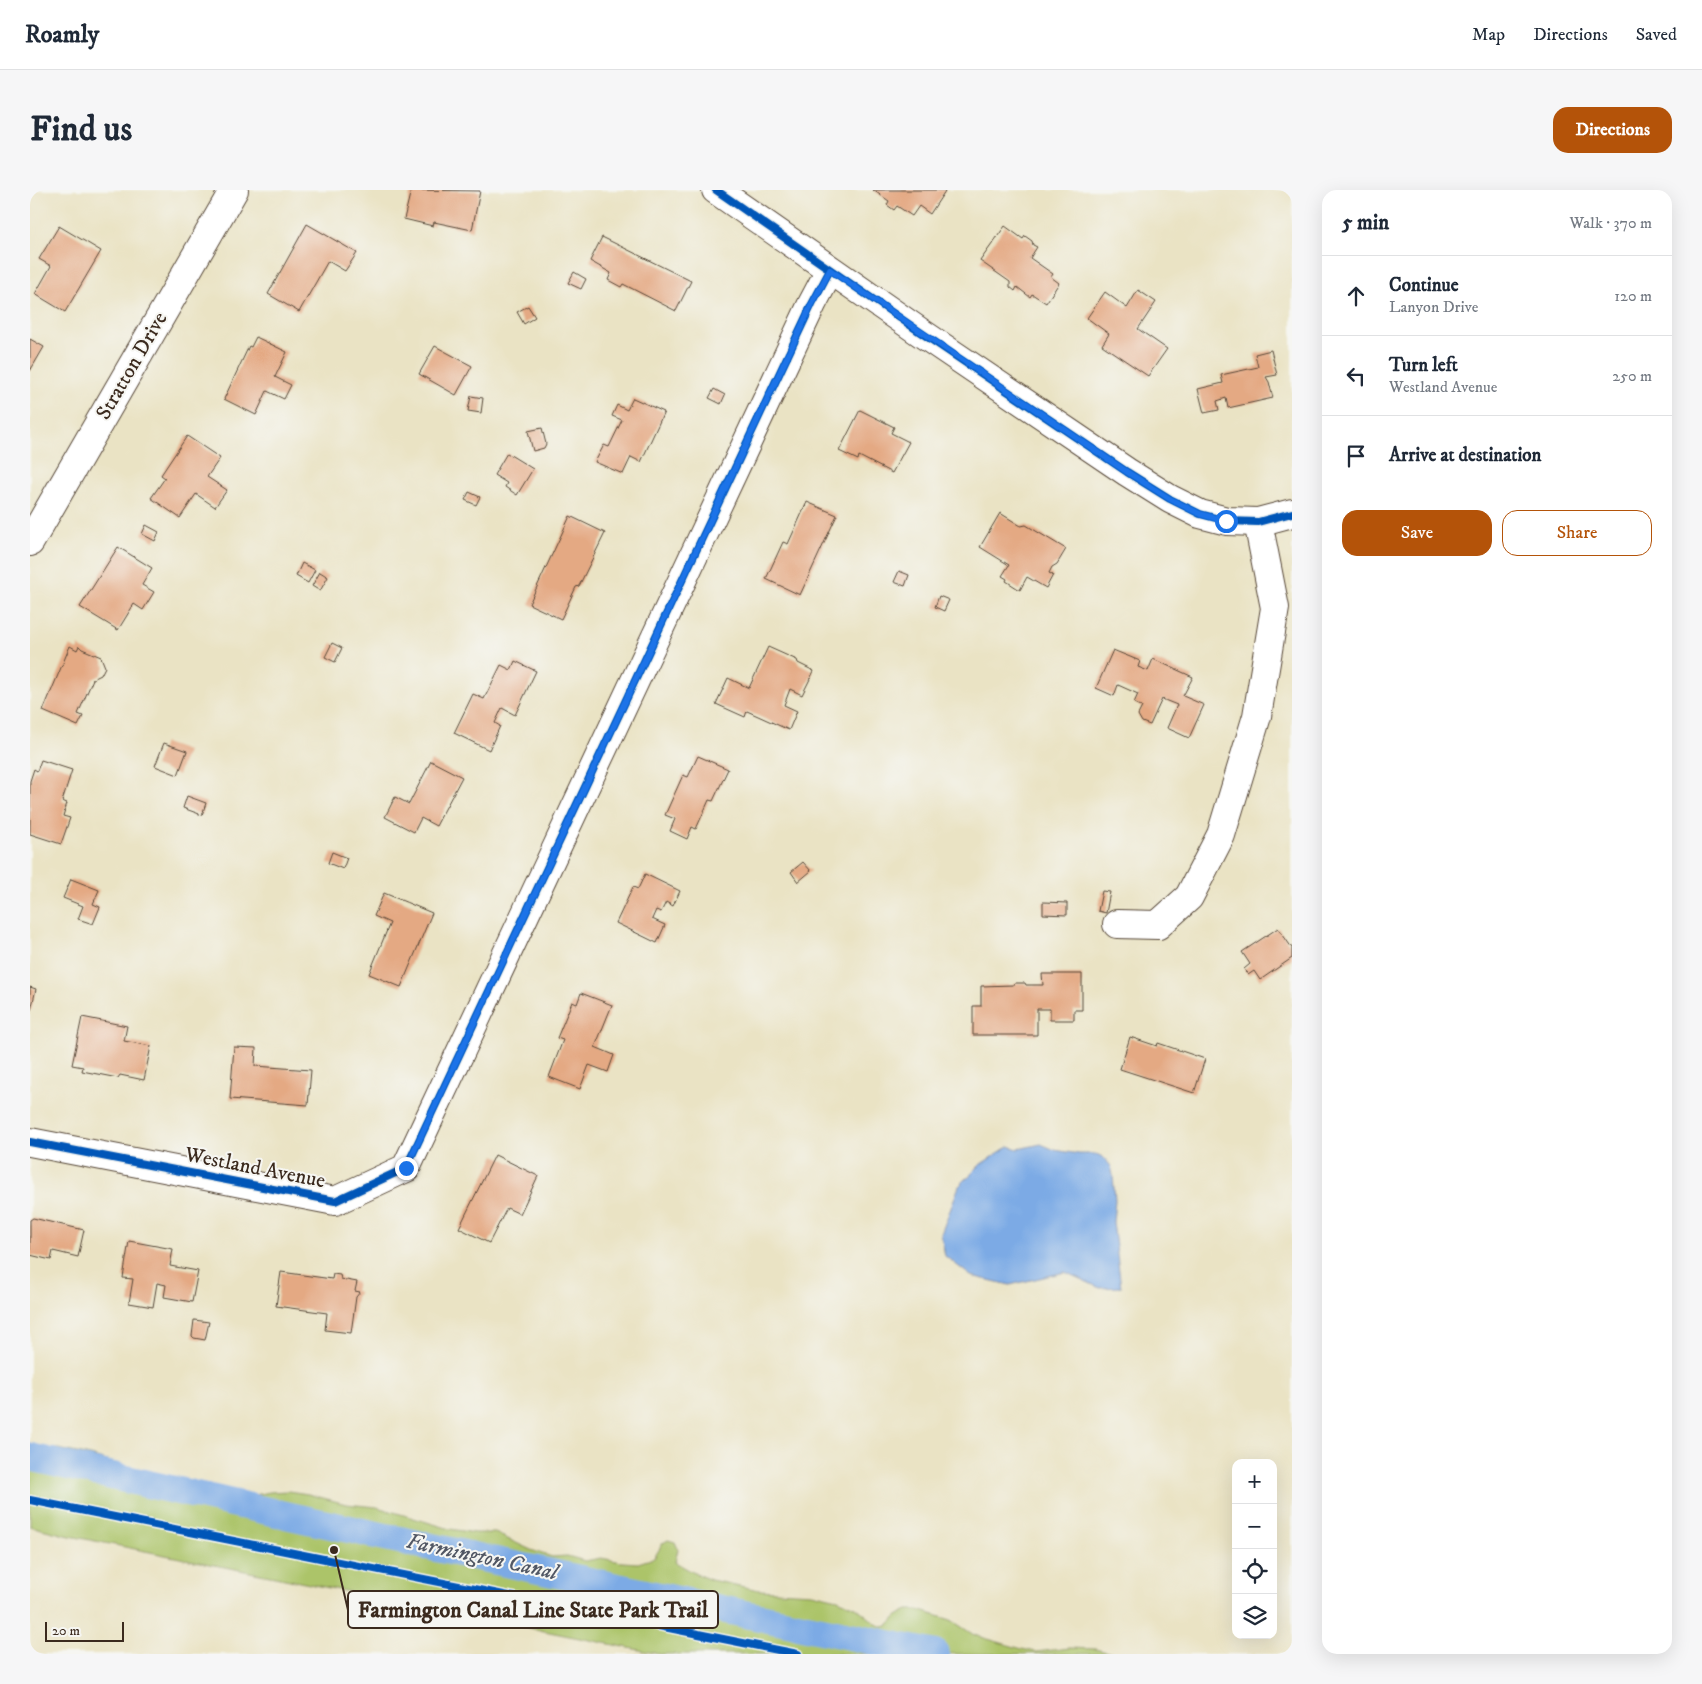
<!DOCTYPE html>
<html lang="en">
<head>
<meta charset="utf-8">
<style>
  body { margin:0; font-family:"IM FELL DW Pica",serif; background:#f6f6f7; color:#1f2937 }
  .controls { position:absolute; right:15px; bottom:15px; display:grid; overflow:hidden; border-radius:10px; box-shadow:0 5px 20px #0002 }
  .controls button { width:45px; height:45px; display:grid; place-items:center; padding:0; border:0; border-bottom:1px solid #e0e1e3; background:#fff; color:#1f2937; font:25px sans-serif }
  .scale { position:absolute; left:15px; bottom:12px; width:79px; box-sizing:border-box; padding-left:5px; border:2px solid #3b2a1e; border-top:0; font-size:14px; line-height:18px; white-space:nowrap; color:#3b2a1e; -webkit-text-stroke:4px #f6f6f2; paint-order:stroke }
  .stop { position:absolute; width:15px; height:15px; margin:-11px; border:4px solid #1a73e8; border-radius:50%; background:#fff }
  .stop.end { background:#1a73e8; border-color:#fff; box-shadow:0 1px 5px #0008 }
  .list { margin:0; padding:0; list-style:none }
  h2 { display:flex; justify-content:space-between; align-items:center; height:65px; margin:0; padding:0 20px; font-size:21px }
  h2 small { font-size:16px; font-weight:400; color:#747a83 }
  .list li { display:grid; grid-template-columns:32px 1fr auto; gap:15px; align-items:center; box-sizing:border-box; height:80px; padding:0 20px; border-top:1px solid #e0e1e3 }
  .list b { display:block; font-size:19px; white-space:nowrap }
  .list p { margin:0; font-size:16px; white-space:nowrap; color:#747a83 }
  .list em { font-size:16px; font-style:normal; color:#747a83 }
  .actions { display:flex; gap:10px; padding:15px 20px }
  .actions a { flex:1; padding:11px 0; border:1px solid #b45309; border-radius:15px; text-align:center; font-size:18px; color:#b45309 }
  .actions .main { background:#b45309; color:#fff }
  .icon { flex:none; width:28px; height:28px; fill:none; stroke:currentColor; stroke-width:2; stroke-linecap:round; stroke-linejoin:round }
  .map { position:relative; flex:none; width:1262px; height:1464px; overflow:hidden; border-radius:15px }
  header { display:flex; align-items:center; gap:30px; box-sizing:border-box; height:70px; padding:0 25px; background:#fff; border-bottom:1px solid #e0e1e3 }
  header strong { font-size:24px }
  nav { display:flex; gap:28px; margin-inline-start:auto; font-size:18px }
  .intro { display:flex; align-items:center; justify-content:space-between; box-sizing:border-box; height:120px; padding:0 30px }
  h1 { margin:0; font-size:35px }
  .button { padding:12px 22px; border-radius:15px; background:#b45309; color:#fff; font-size:18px; font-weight:700 }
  main { display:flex; gap:30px; padding:0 30px }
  aside { flex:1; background:#fff; border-radius:15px; box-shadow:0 5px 20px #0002 }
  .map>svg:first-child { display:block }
</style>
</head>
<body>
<header>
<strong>Roamly</strong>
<nav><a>Map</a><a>Directions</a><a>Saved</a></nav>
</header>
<div class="intro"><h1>Find us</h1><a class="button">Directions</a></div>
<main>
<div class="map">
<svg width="1262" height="1464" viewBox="0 0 1262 1464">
  <rect width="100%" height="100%" fill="#f6f6f2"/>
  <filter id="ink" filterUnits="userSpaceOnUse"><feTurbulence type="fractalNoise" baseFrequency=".02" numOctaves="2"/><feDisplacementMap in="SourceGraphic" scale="10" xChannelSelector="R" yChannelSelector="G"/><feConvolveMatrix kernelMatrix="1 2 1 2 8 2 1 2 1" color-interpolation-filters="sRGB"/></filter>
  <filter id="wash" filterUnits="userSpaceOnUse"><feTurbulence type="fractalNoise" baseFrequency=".0096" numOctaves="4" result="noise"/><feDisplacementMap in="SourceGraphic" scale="20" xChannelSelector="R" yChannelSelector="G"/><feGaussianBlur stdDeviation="1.12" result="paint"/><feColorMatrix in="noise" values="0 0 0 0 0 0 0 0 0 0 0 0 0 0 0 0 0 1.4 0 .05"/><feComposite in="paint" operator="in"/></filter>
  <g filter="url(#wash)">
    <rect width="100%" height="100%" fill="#eae3c4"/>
    <!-- green -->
    <polygon fill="#acc469" stroke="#747744" points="0,1256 11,1259 29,1259 56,1265 109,1280 117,1287 129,1291 176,1298 199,1307 209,1308 240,1302 258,1301 278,1304 316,1314 347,1317 420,1339 445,1343 465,1343 501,1360 522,1367 537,1366 555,1371 571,1368 592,1372 608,1373 624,1368 633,1353 638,1350 645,1352 648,1359 645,1372 666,1384 681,1390 729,1400 782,1403 808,1409 826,1417 848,1435 853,1437 857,1436 870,1424 878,1420 888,1420 921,1430 944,1445 992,1459 1006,1462 1040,1458 1065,1459 1085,1464 629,1464 35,1345 0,1336"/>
    <!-- water -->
    <polygon fill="#7baae5" stroke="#5b6a82" points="1011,954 1025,960 1049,964 1065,964 1072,966 1081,976 1083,985 1085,1010 1083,1032 1091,1097 1070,1098 1035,1082 980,1095 941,1086 915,1066 911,1044 929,996 951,974 979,956 988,959"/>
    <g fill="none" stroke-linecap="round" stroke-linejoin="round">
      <!-- canal -->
      <path stroke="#7baae5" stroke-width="28" d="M0,1267c301,70 603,134 906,197"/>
    </g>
    <g id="blocks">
      <!-- building -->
      <g fill="#e4a983">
        <polygon points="381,0 450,1 442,40 404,32 403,36 374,29"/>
        <polygon points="843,0 914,0 915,1 900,24 889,16 882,26 867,16 864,20 857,15 859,11"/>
        <polygon points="277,34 327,63 315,81 298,71 269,122 238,104"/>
        <polygon points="29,36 71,61 35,122 5,104 21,76 9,69"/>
        <polygon points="975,36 993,49 995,46 1002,51 1003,55 1007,57 1000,68 1023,84 1021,87 1029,93 1016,113 1002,104 1000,107 987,97 985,101 980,97 980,92 950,71"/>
        <polygon points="572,47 661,91 646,121 593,94 591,97 578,90 581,83 560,71"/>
        <polygon points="544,82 556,89 551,99 538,93"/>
        <polygon points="1108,100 1126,112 1108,139 1137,159 1118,186 1072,155 1079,144 1057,128 1075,102 1097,118"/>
        <polygon points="498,116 505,127 494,134 487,122"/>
        <polygon points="226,147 257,162 245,187 261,195 254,209 237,201 226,225 194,209 219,156 221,157"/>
        <polygon points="0,149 14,157 0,181"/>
        <polygon points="405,156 442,176 426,205 389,184"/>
        <polygon points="1241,160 1247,185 1236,187 1239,192 1243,208 1198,218 1196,208 1187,211 1189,220 1174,223 1168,199 1193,193 1191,185 1228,177 1225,164"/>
        <polygon points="684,199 695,205 691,214 679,208"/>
        <polygon points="441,206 453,208 451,223 438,221"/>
        <polygon points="603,208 634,222 611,272 601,267 593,284 565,272 574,255 579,257 592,230 582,226 587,215 597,220"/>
        <polygon points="830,220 864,237 861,243 879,252 862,283 829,266 828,270 809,261"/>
        <polygon points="512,238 516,254 514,258 503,261 498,241"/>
        <polygon points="157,246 190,268 177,287 197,300 185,317 166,304 150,328 121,308 135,288 131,285"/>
        <polygon points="477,263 503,279 487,305 475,297 477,293 464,285"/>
        <polygon points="439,302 450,307 446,315 435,310"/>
        <polygon points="777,312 807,325 770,405 736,389 753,352 758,354"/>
        <polygon points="970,323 991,336 996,335 1036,359 1027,374 1022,377 1019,383 1023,385 1016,398 997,387 990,400 976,391 977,389 972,386 979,375 950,357"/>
        <polygon points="540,326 575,343 549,396 546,397 531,429 499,414"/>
        <polygon points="116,335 129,342 125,351 112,344"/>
        <polygon points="88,357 122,378 112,395 124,402 113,420 104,414 88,440 50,417"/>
        <polygon points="272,373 285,380 278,393 266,386"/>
        <polygon points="869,381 879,385 875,396 864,392"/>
        <polygon points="290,382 298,387 290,401 282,396"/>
        <polygon points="909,406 919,410 914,421 905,417"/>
        <polygon points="302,453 312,458 305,472 295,467"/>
        <polygon points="40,456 47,460 49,456 52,459 71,467 75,477 71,485 63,489 48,524 53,526 48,536 13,521"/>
        <polygon points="738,457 767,470 768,473 784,481 772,505 760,499 754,515 767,521 759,540 717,521 715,527 686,514 698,488 719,498"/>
        <polygon points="1083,460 1110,471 1108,477 1118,481 1123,469 1163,487 1153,506 1174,515 1159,548 1137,538 1147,515 1132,509 1120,535 1112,532 1108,525 1112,517 1104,513 1108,504 1088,495 1084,506 1066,498"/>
        <polygon points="485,471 506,481 485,525 472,518 465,533 470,536 459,560 424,543 443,504 454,509 471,475 481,480"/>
        <polygon points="134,553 157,561 148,585 125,576"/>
        <polygon points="668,566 698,579 683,611 679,610 666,639 662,637 657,649 640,641 645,629 635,625 653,585 658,587"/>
        <polygon points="11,570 42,580 32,611 37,613 33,626 40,628 31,654 0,644 0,591 4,579 7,581"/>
        <polygon points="401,571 432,587 406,636 391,628 384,642 355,627 365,607 379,614"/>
        <polygon points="157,606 176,613 172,625 153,618"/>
        <polygon points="302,662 317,668 313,679 298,673"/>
        <polygon points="773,672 781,681 768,692 761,682"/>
        <polygon points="615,684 650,701 643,716 636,712 631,722 626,720 622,729 635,735 627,753 586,733 603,697 608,699"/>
        <polygon points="41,689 69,700 63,714 70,717 63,734 48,729 53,716 33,708"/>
        <polygon points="1072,701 1080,702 1076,723 1068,721"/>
        <polygon points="354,703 402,723 371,797 339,784 360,733 344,726"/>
        <polygon points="1013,712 1037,713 1037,725 1013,724"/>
        <polygon points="1248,738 1262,758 1262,768 1230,790 1224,781 1218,785 1214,779 1220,774 1212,762"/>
        <polygon points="1012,784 1052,784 1052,820 1044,820 1044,830 1020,830 1020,819 1007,819 1007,845 943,845 943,816 951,816 951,796 983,795 986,793 995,793 996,795 1013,795"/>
        <polygon points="0,797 6,799 1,820 0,820"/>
        <polygon points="551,803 582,815 565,857 584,865 578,882 559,875 550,899 519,887 533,850 527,848 542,812 547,814"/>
        <polygon points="52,827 97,836 94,851 121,856 114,890 90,885 88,888 52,881 53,877 42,875"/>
        <polygon points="1100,847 1127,856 1128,853 1175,869 1164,903 1090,879"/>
        <polygon points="204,857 226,858 225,876 281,880 278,915 200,909"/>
        <polygon points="465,965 508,986 490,1024 477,1018 459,1053 429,1038"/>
        <polygon points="3,1028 54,1040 48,1067 23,1061 21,1070 0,1065 0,1030"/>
        <polygon points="99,1051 143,1059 140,1076 168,1081 162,1112 134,1107 136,1095 127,1093 123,1117 99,1113 103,1089 93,1088"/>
        <polygon points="251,1082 302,1089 303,1084 310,1085 311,1089 327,1092 325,1101 330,1102 326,1107 321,1143 295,1140 297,1123 246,1116"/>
        <polygon points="164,1130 179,1132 175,1150 164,1148 162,1146"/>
      </g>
    </g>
  </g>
  <g filter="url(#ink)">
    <use href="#blocks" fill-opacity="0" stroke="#554637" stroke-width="1"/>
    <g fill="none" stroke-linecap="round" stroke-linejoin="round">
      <!-- minor casing -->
      <g stroke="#554637" stroke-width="30">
        <g id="minor">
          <polyline points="686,0 890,142 1097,282 1140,309 1170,324 1197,331 1228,332 1262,323"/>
          <polyline points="0,352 204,0"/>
          <polyline points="1087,734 1128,735 1159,707 1191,645 1227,526 1245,418 1228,332"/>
          <polyline points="0,952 305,1011 376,978 782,114 800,80"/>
        </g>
      </g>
      <!-- minor -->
      <use href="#minor" stroke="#fff" stroke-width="28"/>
      <!-- cycleway casing -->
      <g stroke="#f6f6f2" stroke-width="11">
        <g id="cycleway">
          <polyline points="686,0 890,142 1097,282 1140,309 1170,324 1197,331 1228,332 1262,323"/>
          <polyline points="0,952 305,1011 376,978 782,114 800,80"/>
          <polyline points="0,1310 768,1464"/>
        </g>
      </g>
      <!-- cycleway -->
      <use href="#cycleway" stroke="#0057b8" stroke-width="8"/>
    </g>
  </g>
  <g fill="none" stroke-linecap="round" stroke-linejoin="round" filter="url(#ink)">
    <!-- route -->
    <polyline stroke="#1a73e8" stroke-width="6" points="376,978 782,114 800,80 1097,282 1140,309 1170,324 1196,331"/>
  </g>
  <g text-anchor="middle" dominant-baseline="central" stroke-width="4" stroke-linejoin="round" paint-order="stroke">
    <!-- street labels -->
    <g font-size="21" fill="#3b2a1e" stroke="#f6f6f2">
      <text transform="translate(102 176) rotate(-60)">Stratton Drive</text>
      <text transform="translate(225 978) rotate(11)">Westland Avenue</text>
    </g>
    <!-- water labels -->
    <g font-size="22" font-style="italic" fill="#515764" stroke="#f6f6f2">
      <text transform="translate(452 1367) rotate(12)">Farmington Canal</text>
    </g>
  </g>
  <!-- callouts -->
  <path fill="none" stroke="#3b2a1e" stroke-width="2" d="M304 1360L318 1420"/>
  <circle fill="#3b2a1e" stroke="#f6f6f2" stroke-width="2" cx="304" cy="1360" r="5"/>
  <rect fill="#f6f6f2" stroke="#3b2a1e" stroke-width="2" x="318" y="1401" width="370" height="37" rx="5"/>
  <g font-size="22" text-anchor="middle" font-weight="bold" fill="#3b2a1e">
    <text x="503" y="1427">Farmington Canal Line State Park Trail</text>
  </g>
</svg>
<div class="controls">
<button>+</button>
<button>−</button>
<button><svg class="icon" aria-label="locate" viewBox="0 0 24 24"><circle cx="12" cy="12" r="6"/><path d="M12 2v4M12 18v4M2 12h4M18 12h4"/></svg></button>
<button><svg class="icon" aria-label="layers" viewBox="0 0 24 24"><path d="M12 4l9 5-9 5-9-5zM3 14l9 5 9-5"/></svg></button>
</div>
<div class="scale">20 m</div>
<div class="stop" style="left:1196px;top:331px"></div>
<div class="stop end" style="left:376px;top:978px"></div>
</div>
<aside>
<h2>5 min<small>Walk · 370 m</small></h2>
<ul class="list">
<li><svg class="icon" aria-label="ahead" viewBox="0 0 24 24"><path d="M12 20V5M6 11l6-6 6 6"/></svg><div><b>Continue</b><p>Lanyon Drive</p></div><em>120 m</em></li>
<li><svg class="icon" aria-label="left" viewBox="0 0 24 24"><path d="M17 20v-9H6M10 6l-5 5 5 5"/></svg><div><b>Turn left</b><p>Westland Avenue</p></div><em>250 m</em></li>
<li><svg class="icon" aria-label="arrive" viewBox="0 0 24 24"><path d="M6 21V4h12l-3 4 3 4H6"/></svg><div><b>Arrive at destination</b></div></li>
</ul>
<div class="actions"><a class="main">Save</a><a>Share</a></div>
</aside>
</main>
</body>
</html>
